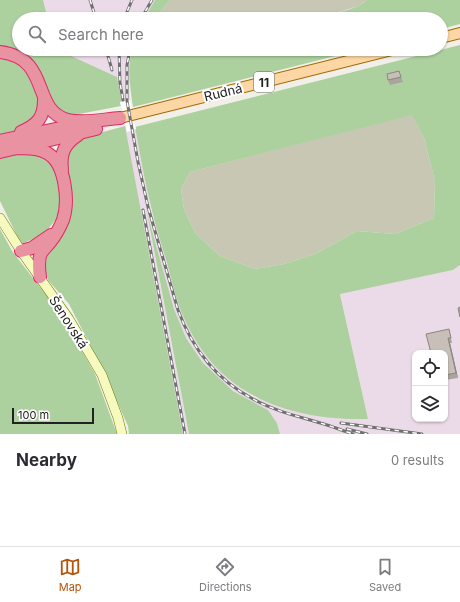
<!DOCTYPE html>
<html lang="en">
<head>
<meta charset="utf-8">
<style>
  body { margin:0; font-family:Inter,sans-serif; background:#f2f2f3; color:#2b2b33 }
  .controls { position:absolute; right:12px; bottom:12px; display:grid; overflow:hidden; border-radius:8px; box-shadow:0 1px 3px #0004 }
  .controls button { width:36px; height:36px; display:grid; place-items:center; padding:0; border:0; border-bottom:1px solid #e1e1e2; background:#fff; color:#2b2b33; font:20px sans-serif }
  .scale { position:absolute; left:12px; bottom:10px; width:82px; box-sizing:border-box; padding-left:4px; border:2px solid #222; border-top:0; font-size:11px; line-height:14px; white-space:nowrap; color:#222; -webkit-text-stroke:3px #fff; paint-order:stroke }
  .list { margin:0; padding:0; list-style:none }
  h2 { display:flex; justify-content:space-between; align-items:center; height:52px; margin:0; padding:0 16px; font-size:17px }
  h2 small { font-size:13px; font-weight:400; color:#7c7c81 }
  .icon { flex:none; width:22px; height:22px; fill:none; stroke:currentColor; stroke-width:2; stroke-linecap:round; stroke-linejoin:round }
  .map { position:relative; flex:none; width:460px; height:434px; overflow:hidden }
  .search { position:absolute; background:#fff; box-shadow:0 1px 3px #0004; left:12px; right:12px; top:12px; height:44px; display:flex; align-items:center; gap:10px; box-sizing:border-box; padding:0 14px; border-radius:22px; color:#7c7c81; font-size:15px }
  .sheet { height:112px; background:#fff }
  nav { display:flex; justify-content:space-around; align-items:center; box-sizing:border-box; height:56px; border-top:1px solid #e1e1e2; background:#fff; font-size:11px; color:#7c7c81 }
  nav a { display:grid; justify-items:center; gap:2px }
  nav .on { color:#b45309 }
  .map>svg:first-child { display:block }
</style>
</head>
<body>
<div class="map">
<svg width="460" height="434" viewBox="0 0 460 434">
  <rect width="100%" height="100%" fill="#f2efe9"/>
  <!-- industrial -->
  <g fill="#ebdbe8" fill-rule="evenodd">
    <polygon points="43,0 460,0 460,5 409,19 48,19"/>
    <path d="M56,49h233l-160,33 1,18 21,110 33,108 41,58 28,21 115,22 -28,-126 113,-23 7,-5v169h-180l-3,-11 -9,-13 -35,-19 -30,-28 -17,-25 -12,-29 -26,-89 41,214h-6l-63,-332h2l-5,-25zM415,353h30v66h-30z"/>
  </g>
  <!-- construction -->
  <g fill="#c7c7b4">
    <polygon points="170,0 367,0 358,6 342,11 304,19 154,19"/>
    <polygon points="412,114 424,138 435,181 434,218 395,234 357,231 315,254 284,264 255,269 220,256 196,234 184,209 181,189 190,172"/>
  </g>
  <!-- forest -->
  <g fill="#add19e" fill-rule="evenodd">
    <polygon points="0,0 43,0 48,19 19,19 19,49 56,49 117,77 122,102 120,102 121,106 74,115 64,112 54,106 36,66 26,55 17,50 0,48"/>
    <polygon points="155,0 170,0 154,19 144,19"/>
    <path d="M367,0h93v24l-19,5v-10h-137c19,-5 49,-6 63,-19z"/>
    <path d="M460,45v220l-7,5 -113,24 28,125c-79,2 -150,-23 -184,-101 -8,-17 -12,-37 -17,-55 -5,-17 -11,-35 -15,-52 -7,-28 -12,-56 -17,-84zM412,115l12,23 11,43 -1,37 -39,16 -38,-3 -42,23 -31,10 -29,5 -35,-13 -24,-22 -12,-25 -3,-20 9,-17z"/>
    <path d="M132,49h24l6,2 19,-2h182l-230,58c-3,-21 -6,-37 -1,-58z"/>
    <polygon points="0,59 12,60 22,66 28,73 34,84 38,99 37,114 22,130 0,134"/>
    <polygon points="125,126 183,434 129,434 128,426 104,372 69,304 48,280 44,266 46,257 62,232 66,151 81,138"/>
    <polygon points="26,152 39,153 51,163 55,172 61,192 60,214 49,228 36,238 21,244 0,201 0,159"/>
    <polygon points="147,213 174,309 186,338 203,363 233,391 268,410 277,423 280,434 189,434"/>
    <polygon points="0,229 12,251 60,313 95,374 117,434 0,434"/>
  </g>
  <!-- pier -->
  <polygon fill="#fff" points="130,100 136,129 127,132 120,102"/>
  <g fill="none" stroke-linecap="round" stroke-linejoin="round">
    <!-- secondary casing -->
    <g stroke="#707d05" stroke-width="10">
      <polyline id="secondary" points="0,218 21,251 69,319 102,375 118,418 122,434"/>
    </g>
    <!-- primary casing -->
    <g stroke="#a06b00" stroke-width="12">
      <g id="primary">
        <polyline points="441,38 460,33"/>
        <polyline points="120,118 396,49"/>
      </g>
    </g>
    <!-- highway casing -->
    <g stroke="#dc2a67" stroke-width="14">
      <g id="highway">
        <path d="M0,52c52,6 30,58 68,68 16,4 36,-1 52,-2"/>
        <path d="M21,132c16,-7 23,-14 23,-32"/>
        <polyline points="0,141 79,124"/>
        <path d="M14,148c12,1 23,-1 33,5 19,10 22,49 16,67 -3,7 -7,15 -12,21 -3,4 -7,8 -10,12 -3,7 -2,17 -1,24"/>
        <polyline points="0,152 96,129"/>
        <path d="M62,170c-2,-16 2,-26 16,-35"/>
        <polyline points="21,251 32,248 51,235"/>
      </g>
    </g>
    <!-- secondary -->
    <use href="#secondary" stroke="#f7fabf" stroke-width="9"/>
    <!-- primary -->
    <use href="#primary" stroke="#fcd6a4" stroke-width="10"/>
    <!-- highway -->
    <use href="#highway" stroke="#e892a2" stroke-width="12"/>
    <!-- rail casing -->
    <g stroke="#707070" stroke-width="3">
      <g id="rail">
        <polyline points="90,0 96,19"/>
        <polyline points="124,19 132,0"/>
        <polyline points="141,19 152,0"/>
        <polyline points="106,49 112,70"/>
        <polyline points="119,49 120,83 123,100"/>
        <path d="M130,49l-3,16v36l11,61 10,45 30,103c14,38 39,70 75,89 23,13 49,18 74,26 9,3 17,6 26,9"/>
        <polyline points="143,210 185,434"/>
        <polyline points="341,423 422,434"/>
        <polyline points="347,429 367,434"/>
      </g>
    </g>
    <!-- rail -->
    <use href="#rail" stroke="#fff" stroke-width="1.5" stroke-dasharray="4.5" stroke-linecap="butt"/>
  </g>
  <!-- wall -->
  <g fill="#aba49e">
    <polygon points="399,71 403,82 390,85 388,80"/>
    <polygon points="450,334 452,343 450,343 458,378 445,380 445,353 431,353"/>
  </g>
  <!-- shaded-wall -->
  <polygon fill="#8b8681" points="448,338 450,343 458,378 456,373"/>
  <!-- building -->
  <g fill="#c7bfb8" stroke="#8b8681">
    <polygon points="399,71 401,77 388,80 387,74"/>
    <polygon points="460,307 460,317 458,308"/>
    <polygon points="449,329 451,338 448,338 456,373 445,375 445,353 431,353 426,334"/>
  </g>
  <g text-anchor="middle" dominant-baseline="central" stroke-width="4" stroke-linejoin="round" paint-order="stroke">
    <!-- shield labels -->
    <rect fill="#fff" stroke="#646464" stroke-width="1" x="254" y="72" width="20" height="20" rx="3"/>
    <g font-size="12" font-weight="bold" fill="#222">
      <text x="264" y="82">11</text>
    </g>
    <!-- street labels -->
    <g font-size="13" fill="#222" stroke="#fff">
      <text transform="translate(223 92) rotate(-14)">Rudná</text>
      <text transform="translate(69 322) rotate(57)">Šenovská</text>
    </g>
  </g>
</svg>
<div class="controls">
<button><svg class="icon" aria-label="locate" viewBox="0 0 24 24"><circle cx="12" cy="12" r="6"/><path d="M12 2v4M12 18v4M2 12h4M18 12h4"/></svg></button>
<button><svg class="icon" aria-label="layers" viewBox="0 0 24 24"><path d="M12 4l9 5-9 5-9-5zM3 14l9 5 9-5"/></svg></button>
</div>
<div class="scale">100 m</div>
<div class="search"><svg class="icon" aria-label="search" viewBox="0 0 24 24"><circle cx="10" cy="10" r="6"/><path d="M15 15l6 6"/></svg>Search here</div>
</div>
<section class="sheet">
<h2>Nearby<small>0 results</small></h2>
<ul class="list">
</ul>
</section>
<nav>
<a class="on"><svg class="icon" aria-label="map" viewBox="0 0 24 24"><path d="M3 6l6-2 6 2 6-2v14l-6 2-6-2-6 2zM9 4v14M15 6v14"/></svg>Map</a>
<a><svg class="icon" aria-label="directions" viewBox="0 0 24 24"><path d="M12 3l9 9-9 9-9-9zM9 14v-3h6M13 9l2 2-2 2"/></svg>Directions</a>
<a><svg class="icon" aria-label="saved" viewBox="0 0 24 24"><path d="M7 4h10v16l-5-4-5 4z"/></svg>Saved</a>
</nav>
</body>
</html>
